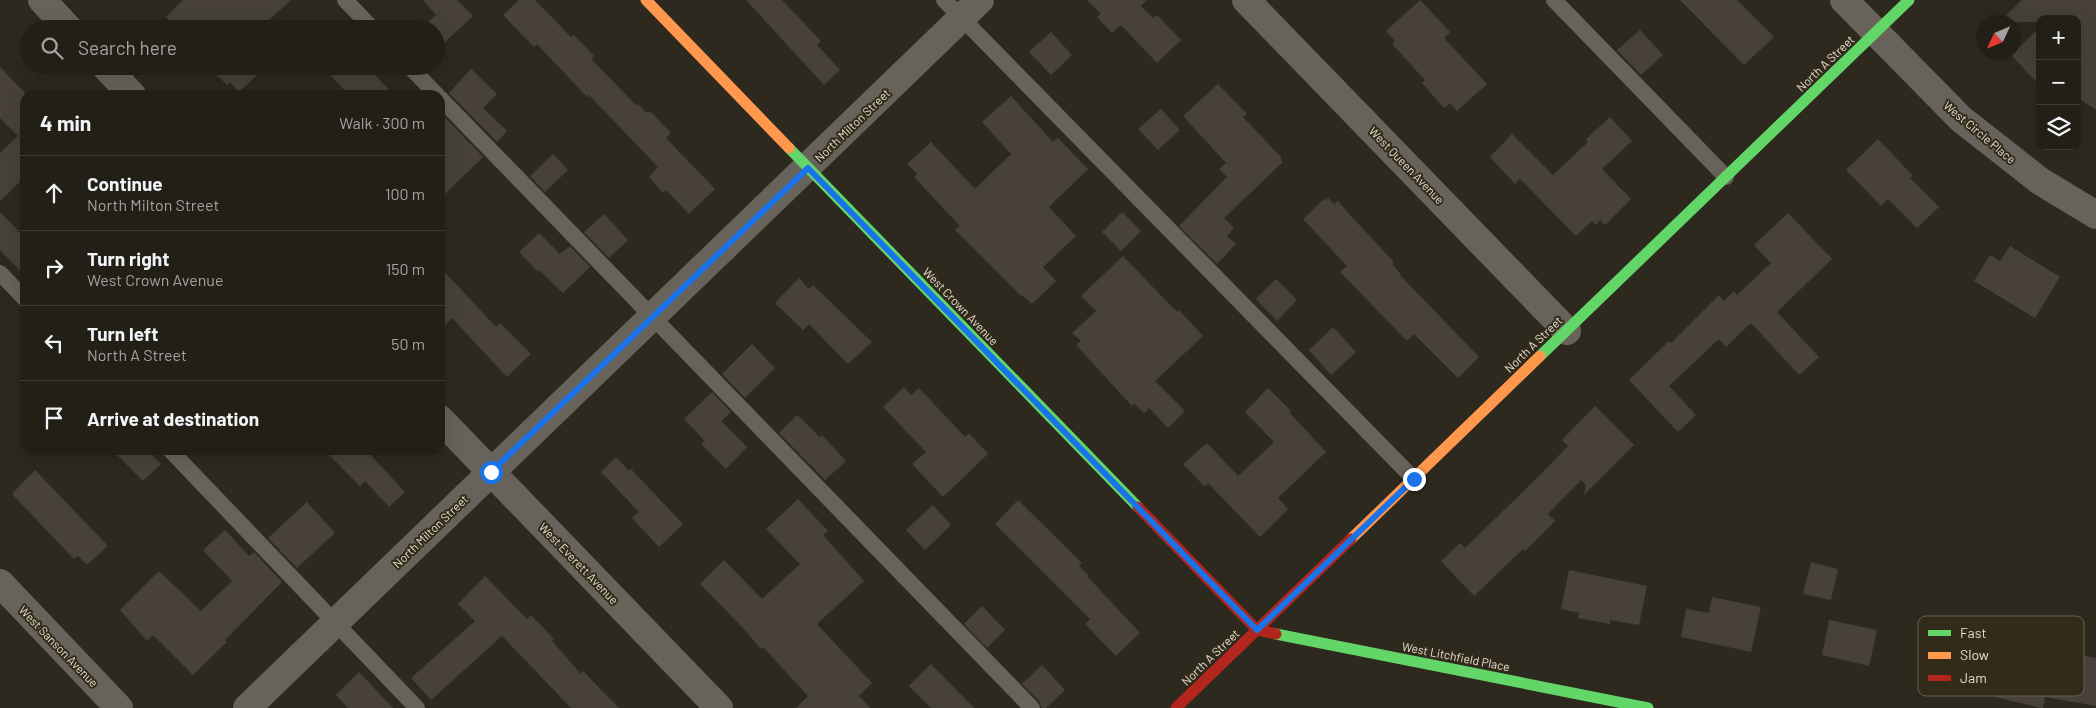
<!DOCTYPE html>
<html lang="en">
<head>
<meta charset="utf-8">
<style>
  body { margin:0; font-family:Barlow,sans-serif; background:#2e2c24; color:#f1f3f6 }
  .controls { position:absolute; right:15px; top:15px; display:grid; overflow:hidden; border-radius:10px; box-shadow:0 5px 20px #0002 }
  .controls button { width:45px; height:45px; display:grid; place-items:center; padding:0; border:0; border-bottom:1px solid #3f3d36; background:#221f17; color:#f1f3f6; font:25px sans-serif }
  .compass { position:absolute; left:1976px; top:15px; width:45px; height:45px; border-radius:50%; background:#221f17; box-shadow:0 5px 20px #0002; rotate:226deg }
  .stop { position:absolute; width:15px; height:15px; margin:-11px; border:4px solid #1a73e8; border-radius:50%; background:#fff }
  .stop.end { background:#1a73e8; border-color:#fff; box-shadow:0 1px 5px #0008 }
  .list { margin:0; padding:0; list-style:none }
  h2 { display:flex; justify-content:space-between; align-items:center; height:65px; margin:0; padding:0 20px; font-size:21px }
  h2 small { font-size:16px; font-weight:400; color:#a2a2a1 }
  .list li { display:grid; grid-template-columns:32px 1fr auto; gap:15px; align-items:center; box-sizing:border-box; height:75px; padding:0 20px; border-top:1px solid #3f3d36 }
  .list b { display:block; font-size:19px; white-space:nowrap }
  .list p { margin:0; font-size:16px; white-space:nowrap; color:#a2a2a1 }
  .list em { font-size:16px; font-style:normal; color:#a2a2a1 }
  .icon { flex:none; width:28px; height:28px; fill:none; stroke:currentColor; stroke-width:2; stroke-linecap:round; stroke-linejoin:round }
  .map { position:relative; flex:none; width:2096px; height:708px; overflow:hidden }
  .search { position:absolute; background:#221f17; box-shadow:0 5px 20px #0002; left:20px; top:20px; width:425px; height:55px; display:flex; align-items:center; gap:12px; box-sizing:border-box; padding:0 18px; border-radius:28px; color:#a2a2a1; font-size:19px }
  .panel { position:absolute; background:#221f17; box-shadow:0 5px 20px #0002; left:20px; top:90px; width:425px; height:365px; border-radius:15px }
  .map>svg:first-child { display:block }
</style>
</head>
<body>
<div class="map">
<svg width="2096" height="708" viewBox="0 0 2096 708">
  <rect width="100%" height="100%" fill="#2d291f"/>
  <!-- building -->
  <g fill="#47413a">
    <polygon points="183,0 291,0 262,26 264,29 170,29 174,25 166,17"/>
    <polygon points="423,0 457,0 473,16 443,44 436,37 436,29 428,29 425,25 436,15"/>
    <polygon points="519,0 535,0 571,37 574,35 594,56 591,59 636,105 638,104 647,113 650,111 671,133 666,138 715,189 689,214 666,190 663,193 649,177 658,167 589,95 587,97 537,44 534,47 503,15"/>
    <polygon points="746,0 782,0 821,41 817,45 840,70 824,85"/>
    <polygon points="1087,0 1147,0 1141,6 1153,18 1157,15 1181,40 1157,63 1121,25 1112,33 1097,17 1101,14"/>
    <polygon points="1420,0 1450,32 1444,38 1487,84 1457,111 1450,103 1444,108 1422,83 1425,80 1392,44 1395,41 1386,31"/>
    <polygon points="1680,0 1737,0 1774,37 1744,65"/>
    <polygon points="2022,0 2096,0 2096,110 2077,97 2077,19 2040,19 2040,22 1999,22"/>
    <polygon points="2040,27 2040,86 2011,55"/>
    <polygon points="1640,30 1663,55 1641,75 1617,50"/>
    <polygon points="1051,32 1072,55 1051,75 1029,52"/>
    <polygon points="208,66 266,66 239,92 230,82 227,85"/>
    <polygon points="322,66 366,66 394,95 349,95"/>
    <polygon points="0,67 25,93 25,177 0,201 0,153 18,136 0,118"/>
    <polygon points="471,69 497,94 483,108 507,131 497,142 449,93"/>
    <polygon points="1218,84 1247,114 1243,117 1282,158 1280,159 1283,162 1224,218 1234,228 1227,236 1236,244 1217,264 1179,226 1227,177 1219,169 1226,163 1183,116"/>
    <polygon points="1011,96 1053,142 1058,138 1088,169 1049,207 1076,236 1043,267 1056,281 1032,304 1022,295 1021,296 955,230 960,226 914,177 917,174 907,164 931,142 975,189 1011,154 982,122"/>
    <polygon points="1161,109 1180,130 1158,150 1138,129"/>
    <polygon points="440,112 483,157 440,199"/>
    <polygon points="1610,117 1632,141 1602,169 1631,199 1605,225 1600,220 1596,225 1592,221 1576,236 1520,179 1515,184 1490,157 1512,134 1553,175 1588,142 1586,139"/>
    <polygon points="1878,139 1913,176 1910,178 1939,207 1917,228 1888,199 1881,206 1846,170"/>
    <polygon points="553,154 568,170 545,192 530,176"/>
    <polygon points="1328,198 1334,204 1338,201 1350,215 1394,262 1392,264 1401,274 1400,275 1479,357 1458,378 1414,334 1407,341 1340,272 1347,266 1303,219 1324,199 1325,201"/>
    <polygon points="0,212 25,238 25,276 0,250"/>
    <polygon points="1122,212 1141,231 1121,251 1102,232"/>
    <polygon points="1788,213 1832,259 1777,312 1819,357 1799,375 1751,323 1726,347 1719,339 1669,386 1696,415 1678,432 1629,380 1669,341 1671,343 1719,295 1724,301 1734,291 1737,295 1771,263 1754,245"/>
    <polygon points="604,214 628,240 609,258 584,232"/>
    <polygon points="539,233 560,254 570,246 590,267 563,293 539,270 538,272 519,252"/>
    <polygon points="2010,246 2060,277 2035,318 1974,281 1990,255 2000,261"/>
    <polygon points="1123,256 1177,312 1179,310 1203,336 1155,381 1185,411 1168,428 1149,408 1144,413 1134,403 1132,406 1076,345 1081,341 1072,333 1096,311 1081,296"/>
    <polygon points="440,267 496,327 500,323 531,354 507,377 452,318 440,330"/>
    <polygon points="799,278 809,289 813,285 872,342 848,364 809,324 803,330 775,303"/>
    <polygon points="1276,279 1297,300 1277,321 1256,299"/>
    <polygon points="1333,327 1356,352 1331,375 1309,350"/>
    <polygon points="752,344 775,368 745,398 722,374"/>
    <polygon points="904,387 911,395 919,388 965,437 969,433 988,454 943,497 912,464 926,452 883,407"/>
    <polygon points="1268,388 1291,411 1290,413 1326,452 1278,498 1288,509 1260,537 1208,483 1205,487 1183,464 1207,443 1238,476 1274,442 1245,412"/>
    <polygon points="712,392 731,412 721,421 747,447 726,469 701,444 705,441 684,419"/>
    <polygon points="1595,406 1634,445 1584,495 1586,485 1581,480 1548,514 1555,521 1525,551 1523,549 1474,596 1441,561 1460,543 1465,548 1537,478 1568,446 1562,440"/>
    <polygon points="797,415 820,437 822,435 846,461 825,480 779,433"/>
    <polygon points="112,450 147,450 161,464 143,481"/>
    <polygon points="324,450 366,450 405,492 389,507 365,481 360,486"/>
    <polygon points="616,457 629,471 631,469 683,524 659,547 632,518 639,512 601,472"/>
    <polygon points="35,470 108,546 87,565 78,556 74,559 12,494"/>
    <polygon points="798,499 828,531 823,535 864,581 817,624 872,683 859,696 870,708 796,708 808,696 763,647 761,649 743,628 700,584 724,560 762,599 800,564 766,529"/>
    <polygon points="1018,500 1082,563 1079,566 1088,575 1087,576 1140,633 1116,656 1085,624 1090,619 995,524"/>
    <polygon points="307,502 335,533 297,568 268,538"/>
    <polygon points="933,505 951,525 925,550 906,530"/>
    <polygon points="225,530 249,556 254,552 282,582 225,640 227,642 193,675 153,635 147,641 120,610 159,571 201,611 232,581 203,550"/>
    <polygon points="1811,562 1838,569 1831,600 1803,594"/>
    <polygon points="1569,570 1647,586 1639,625 1610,620 1610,624 1578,618 1579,613 1561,609"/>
    <polygon points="485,576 527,619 531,615 554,639 552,641 581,674 583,671 619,708 571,708 502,636 431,700 411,678 475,621 458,604"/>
    <polygon points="1712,597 1761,607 1751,652 1681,637 1686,609 1709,613"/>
    <polygon points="982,606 1005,630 987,648 964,624"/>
    <polygon points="1829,620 1877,630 1869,666 1822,655"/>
    <polygon points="1927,635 2006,649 2007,647 2045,656 2047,649 2096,658 2096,706 2045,697 2043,708 2041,708 1995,697 1996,695 1935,683 1936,676 1920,673"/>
    <polygon points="931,664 974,708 931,708 909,686"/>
    <polygon points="1042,665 1065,690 1046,708 1042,708 1039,701 1022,684"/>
    <polygon points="359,672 393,708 348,708 336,695"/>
  </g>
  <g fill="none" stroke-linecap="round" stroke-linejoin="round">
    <!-- lane -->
    <g stroke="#67635b" stroke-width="16">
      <polyline points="345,0 373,29"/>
      <polyline points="944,0 1414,479"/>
      <polyline points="1554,0 1726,177"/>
      <polyline points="409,66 437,95"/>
      <polyline points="440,98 1032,708"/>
      <polyline points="0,273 25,299"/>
      <polyline points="170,450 417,708"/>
    </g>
    <!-- street -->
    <g stroke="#67635b" stroke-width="28">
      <polyline points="42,0 69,29"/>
      <polyline points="1246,0 1567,331"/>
      <polyline points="1844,0 1961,119 2040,181 2096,215"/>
      <polyline points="105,66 132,95"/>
      <polyline points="440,419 719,708"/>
      <polyline points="0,583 119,708"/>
      <polyline points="247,708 980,0"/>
    </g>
    <!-- fast -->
    <g stroke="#63d668" stroke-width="11">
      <polyline points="789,148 1138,507"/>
      <polyline points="1540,356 1909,0"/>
      <polyline points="1276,634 1648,708"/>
    </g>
    <!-- slow -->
    <g stroke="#ff974d" stroke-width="11">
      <polyline points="646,0 789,148"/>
      <polyline points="1351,539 1540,356"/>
    </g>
    <!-- jam -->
    <g stroke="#b3261e" stroke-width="11">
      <polyline points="1138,507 1257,630 1276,634"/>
      <polyline points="1176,708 1351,539"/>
    </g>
  </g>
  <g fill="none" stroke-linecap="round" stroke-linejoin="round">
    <!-- route -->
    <polyline stroke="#1a73e8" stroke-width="6" points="491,472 808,168 1257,630 1414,479"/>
  </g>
  <g text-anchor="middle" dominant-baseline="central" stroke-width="4" stroke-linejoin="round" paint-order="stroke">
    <!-- street labels -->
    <g font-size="12" fill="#e3ddd2" stroke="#332b19">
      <text transform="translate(1825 63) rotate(-44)">North A Street</text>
      <text transform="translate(852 125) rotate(-44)">North Milton Street</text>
      <text transform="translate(1980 132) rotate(40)">West Circle Place</text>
      <text transform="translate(1407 165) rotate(46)">West Queen Avenue</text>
      <text transform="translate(961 306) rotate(46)">West Crown Avenue</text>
      <text transform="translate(1533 344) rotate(-44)">North A Street</text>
      <text transform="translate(430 531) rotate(-44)">North Milton Street</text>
      <text transform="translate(579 563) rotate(46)">West Everett Avenue</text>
      <text transform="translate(59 646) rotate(46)">West Sanson Avenue</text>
      <text transform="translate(1456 656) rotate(11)">West Litchfield Place</text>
      <text transform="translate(1210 657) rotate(-44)">North A Street</text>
    </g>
  </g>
  <!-- legend -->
  <rect x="1918" y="616" width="166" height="80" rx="8" fill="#332b19" stroke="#686050" stroke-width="1"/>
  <rect x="1928" y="630" width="23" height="6" fill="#63d668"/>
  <rect x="1928" y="652" width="23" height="7" fill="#ff974d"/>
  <rect x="1928" y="675" width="23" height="6" fill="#b3261e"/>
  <g font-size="14" fill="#e3ddd2">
    <text x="1960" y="638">Fast</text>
    <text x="1960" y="660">Slow</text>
    <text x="1960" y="683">Jam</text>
  </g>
</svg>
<div class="controls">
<button>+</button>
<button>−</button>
<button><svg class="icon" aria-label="layers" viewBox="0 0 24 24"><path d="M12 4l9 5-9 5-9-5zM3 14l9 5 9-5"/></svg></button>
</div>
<svg class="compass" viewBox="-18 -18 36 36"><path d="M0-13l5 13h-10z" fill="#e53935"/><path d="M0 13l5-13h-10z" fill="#a2a2a1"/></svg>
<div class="stop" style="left:491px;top:472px"></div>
<div class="stop end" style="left:1414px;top:479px"></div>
<div class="search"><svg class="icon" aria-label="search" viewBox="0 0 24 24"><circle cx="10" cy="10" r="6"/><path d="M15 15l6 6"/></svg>Search here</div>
<section class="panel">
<h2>4 min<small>Walk · 300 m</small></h2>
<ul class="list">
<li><svg class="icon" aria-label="ahead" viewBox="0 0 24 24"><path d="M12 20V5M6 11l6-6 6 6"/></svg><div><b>Continue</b><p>North Milton Street</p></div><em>100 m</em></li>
<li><svg class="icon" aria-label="right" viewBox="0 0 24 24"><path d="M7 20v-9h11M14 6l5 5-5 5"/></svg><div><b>Turn right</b><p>West Crown Avenue</p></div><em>150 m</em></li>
<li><svg class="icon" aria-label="left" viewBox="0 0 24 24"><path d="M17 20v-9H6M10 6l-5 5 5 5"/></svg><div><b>Turn left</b><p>North A Street</p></div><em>50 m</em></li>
<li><svg class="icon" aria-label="arrive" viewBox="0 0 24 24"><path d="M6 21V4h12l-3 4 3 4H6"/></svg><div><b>Arrive at destination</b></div></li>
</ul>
</section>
</div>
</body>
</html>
